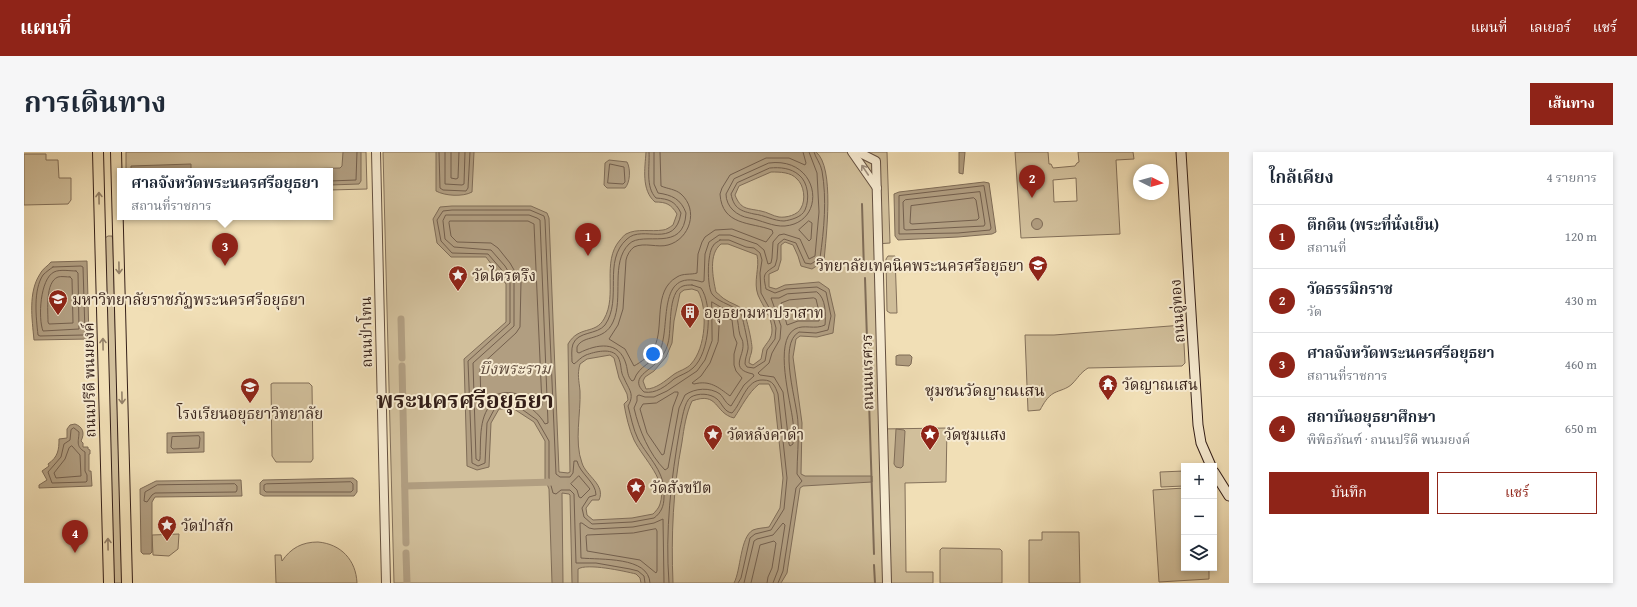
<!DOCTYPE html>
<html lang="th">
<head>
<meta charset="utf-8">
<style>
  body { margin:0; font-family:"Gentium Book Plus","Noto Serif Thai",serif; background:#f6f6f7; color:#1f2937 }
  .controls { position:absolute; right:12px; bottom:12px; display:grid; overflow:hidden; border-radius:0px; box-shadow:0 2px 6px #0003 }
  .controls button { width:36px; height:36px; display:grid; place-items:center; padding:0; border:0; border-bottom:1px solid #e0e1e3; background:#fff; color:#1f2937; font:20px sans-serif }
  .compass { position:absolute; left:1109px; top:12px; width:36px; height:36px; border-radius:50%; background:#fff; box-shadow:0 2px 6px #0003; rotate:95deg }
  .you { position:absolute; left:629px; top:202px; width:14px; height:14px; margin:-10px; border:3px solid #fff; border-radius:50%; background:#1a73e8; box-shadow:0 0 0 6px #1a73e833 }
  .badge { display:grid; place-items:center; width:26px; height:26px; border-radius:50%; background:#8f2418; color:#fff; font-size:13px; font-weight:700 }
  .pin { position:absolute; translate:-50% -33px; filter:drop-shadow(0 1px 2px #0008) }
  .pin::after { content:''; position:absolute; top:21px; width:14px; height:12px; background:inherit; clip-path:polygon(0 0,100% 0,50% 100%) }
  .popup { position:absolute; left:93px; top:16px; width:216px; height:52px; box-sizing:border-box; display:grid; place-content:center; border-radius:0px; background:#fff; filter:drop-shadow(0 1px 3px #0005); font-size:13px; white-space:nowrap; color:#747a83 }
  .popup b { font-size:15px; color:#1f2937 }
  .popup::after { content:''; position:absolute; left:50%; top:100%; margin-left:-8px; border:8px solid transparent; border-top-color:#fff }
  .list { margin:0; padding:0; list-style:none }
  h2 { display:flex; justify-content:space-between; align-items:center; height:52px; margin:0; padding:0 16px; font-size:17px }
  h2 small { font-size:13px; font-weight:400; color:#747a83 }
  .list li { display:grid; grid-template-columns:26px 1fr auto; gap:12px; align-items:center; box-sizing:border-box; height:64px; padding:0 16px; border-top:1px solid #e0e1e3 }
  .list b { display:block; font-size:15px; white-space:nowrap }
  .list p { margin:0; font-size:13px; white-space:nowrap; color:#747a83 }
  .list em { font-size:13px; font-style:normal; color:#747a83 }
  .actions { display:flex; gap:8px; padding:12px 16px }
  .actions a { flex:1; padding:9px 0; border:1px solid #8f2418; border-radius:0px; text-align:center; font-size:14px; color:#8f2418 }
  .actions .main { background:#8f2418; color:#fff }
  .icon { flex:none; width:22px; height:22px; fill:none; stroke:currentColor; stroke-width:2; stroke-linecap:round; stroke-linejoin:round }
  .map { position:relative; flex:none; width:1205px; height:431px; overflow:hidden; border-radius:0px }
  header { display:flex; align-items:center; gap:24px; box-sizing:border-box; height:56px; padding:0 20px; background:#8f2418; color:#fff }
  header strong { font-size:19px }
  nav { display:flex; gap:22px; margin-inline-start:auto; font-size:14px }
  .intro { display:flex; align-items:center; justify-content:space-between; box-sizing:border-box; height:96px; padding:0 24px }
  h1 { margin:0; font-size:28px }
  .button { padding:10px 18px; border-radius:0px; background:#8f2418; color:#fff; font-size:14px; font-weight:700 }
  main { display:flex; gap:24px; padding:0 24px }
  aside { flex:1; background:#fff; border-radius:0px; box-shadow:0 2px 6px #0003 }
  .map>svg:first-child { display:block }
</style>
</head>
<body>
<header>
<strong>แผนที่</strong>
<nav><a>แผนที่</a><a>เลเยอร์</a><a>แชร์</a></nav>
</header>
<div class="intro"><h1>การเดินทาง</h1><a class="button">เส้นทาง</a></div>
<main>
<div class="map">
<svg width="1205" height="431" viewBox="0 0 1205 431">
  <rect width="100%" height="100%" fill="#f1dfb6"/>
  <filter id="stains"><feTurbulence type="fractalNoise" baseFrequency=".005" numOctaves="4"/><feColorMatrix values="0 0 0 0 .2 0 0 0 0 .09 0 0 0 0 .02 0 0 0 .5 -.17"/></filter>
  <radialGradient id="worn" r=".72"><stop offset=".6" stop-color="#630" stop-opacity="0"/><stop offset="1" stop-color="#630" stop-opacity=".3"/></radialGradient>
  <!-- green -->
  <g fill="#d1bf9b" stroke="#83705a" fill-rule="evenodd">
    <polygon points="102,0 342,0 343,37 306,38 306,19 102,19"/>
    <polygon points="359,0 863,0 866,91 852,92 856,277 923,276 922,330 881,331 882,420 909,420 909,431 370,431"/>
    <path d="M991,0h33l1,12h2l2,4 22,-2 2,-3 2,-1 -1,-10h55l1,7 -18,1 4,74 -99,4zM1052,26l1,23 -23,1 -1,-22z"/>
    <polygon points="0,2 22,2 22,8 34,8 35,26 47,26 47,48 44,52 0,53"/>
    <polygon points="84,84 88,84 89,88 98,431 90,431 89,429 81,86"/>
    <polygon points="864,104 871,104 873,161 866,161 863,159 862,107"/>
    <path d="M1159,173l2,38 -3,3 -94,2c-8,5 -10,10 -16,16 -5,5 -12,6 -18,9 -7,4 -10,10 -14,17l-12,1 -3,-76h29z"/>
    <polygon points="249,231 285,231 288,234 289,307 287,310 252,310 248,304 247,232"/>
    <polygon points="1160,319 1160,334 1137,335 1136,320"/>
    <polygon points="1160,336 1160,416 1185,416 1185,427 1135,430 1129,338"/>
    <polygon points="1018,380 1055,380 1056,431 1005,431 1005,388 1018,388"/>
    <polygon points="155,382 154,397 145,404 129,403 128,383"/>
    <path d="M294,390c23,2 38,18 39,41h-81l-1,-28h6l1,6c9,-13 20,-19 36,-19z"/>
    <polygon points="918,396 976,397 978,399 978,431 916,431 916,398"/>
  </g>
  <!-- water -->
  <g fill="#b19e81" stroke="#7f6c57" fill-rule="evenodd">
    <polygon points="319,0 337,0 337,29 335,32 306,33 306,19 274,19 275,17 316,16 318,14"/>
    <path d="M412,0h38l-2,40c-9,5 -27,4 -36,-1z"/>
    <path d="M622,0h170c19,15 10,85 8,109l-12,8 -11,-3 -3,-10 -5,-11 -8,-3 -4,3v15l-3,10 -9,4v13l7,2 9,-4 34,-3 10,7 6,26 -2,18 -16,4 -17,-1 -4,3 -3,18 9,66 -1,51 4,2h67v6l-69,4 -3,2 -13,85 -6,10h-47c7,-13 6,-46 19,-53 5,-2 11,-2 16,-3l11,-19 3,-30 -9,-84 -5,-10h-10c-11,9 -17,22 -25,34 -20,-5 -15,-27 -42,-17 -6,13 -8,27 -10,41 -9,47 -11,94 -9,141h-32l-1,-5 -4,-4c-12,-3 -49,-11 -58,-5v14h-6l-2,-88 -1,-1 -7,-1 1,90h-11l-3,-94 -4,-10v-38l-11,-19 -20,-13h-15l-8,14 -2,44 -12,3 -10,-4 -3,-107 42,-37v-38l-20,-27h-35l-14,-14 -4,-24 7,-12 12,-1h79l16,7 2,5 10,254 9,1 2,-1 -2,-128c11,-19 27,-9 36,-25 14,-24 -3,-57 16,-79 2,-2 4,-5 6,-6 11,-6 25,-2 37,-4 3,0 7,-3 10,-5l4,-11c-6,-10 -11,-12 -22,-12 -14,-12 -10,-34 -9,-50zM747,20c9,0 20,0 26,7 7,6 9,21 4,29 -3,7 -15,10 -22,9 -6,-1 -12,-5 -18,-6 -14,-3 -20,-1 -26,-16l4,-9zM697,92h7l29,11c3,12 -4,27 1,40 5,12 14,22 14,35 0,9 -5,12 -9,19 -1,3 -1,7 -2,10l-8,6 -4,-2c0,-6 3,-9 3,-15 0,-6 -6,-35 -10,-39 -4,-4 -12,-6 -16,-9 -4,-2 -7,-6 -10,-8 -3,-14 -8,-38 5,-48zM668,137l6,2c10,18 8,57 -7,73 -4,5 -13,7 -18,11 -8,6 -17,14 -27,14l-3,-8 2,-4 9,-6 12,-14 6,-14 2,-22 6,-28 4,-3zM586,203l4,3 5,20 8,16 1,6 -4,4c2,12 5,25 10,36 10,20 34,40 26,64 -1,4 -5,8 -7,10l-21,4 -39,2 -6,-5 -1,-7 6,-8h7c7,-15 -13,-24 -17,-37 -8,-21 -1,-50 -2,-72 -1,-11 -3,-16 0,-27l7,-5z"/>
    <polygon points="935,0 941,0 939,22 935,21"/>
    <path d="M585,8l18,2c4,7 3,21 -2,26h-18l-3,-3 1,-22z"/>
    <polygon points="167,12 167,19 107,19 107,14"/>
    <polygon points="960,30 965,31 972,80 968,82 934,85 874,88 871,84 870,42 875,40"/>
    <circle cx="1013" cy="72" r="5.5"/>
    <path d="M63,109l2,78 -55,1c-2,-21 -6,-48 6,-66 2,-5 8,-8 11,-12z"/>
    <polygon points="875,203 886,203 888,205 887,212 885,214 872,213 872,204"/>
    <path d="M51,272c8,3 10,9 6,17l2,2v4h5v2l2,1v4h-1v17h2l1,15 -53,2v-3l8,-5 -5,-9 7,-5 -1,-2c10,-7 11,-14 11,-25l8,-1v-9l3,-4z"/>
    <polygon points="872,277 880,278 881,279 879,314 877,316 872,315 870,312"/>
    <polygon points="180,280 180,300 143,301 143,281"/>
    <polygon points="329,326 333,329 333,340 330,344 240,344 236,342 236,331 239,328"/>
    <polygon points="217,328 218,344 131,345 128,350 128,400 126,402 119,402 117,400 116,337 132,329"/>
  </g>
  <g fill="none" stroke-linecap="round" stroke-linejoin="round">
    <!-- shore -->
    <g stroke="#735f4d" stroke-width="1">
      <polyline points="415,0 416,36 419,38 442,39 444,36 446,0"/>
      <polyline points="421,0 421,32 438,33 440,32 441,0"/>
      <polyline points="427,0 427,26 432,27 434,26 435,0"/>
      <path d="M630,0v32l4,9c14,2 23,6 28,20 -2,41 -43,17 -57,31 -19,19 -5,54 -16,78 -9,20 -30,12 -36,25v5l2,1c18,-9 40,-13 47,11 2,7 1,12 6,17l2,-1c5,-15 19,-16 26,-30 11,-23 -4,-82 42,-68l2,-1 1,-27 4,-12 10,-7h11l27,9 7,6 4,14 3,-1 1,-5 1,-16 6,-7 5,-1 16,5 9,20 6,-3 4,-44 -2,-39 -8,-21"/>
      <path d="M636,0l1,34c7,3 14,3 20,8 18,16 9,45 -13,51 -10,3 -24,-3 -34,2 -4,3 -7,8 -8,13l-3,49 -5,16 -9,14 16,10 9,17c7,-4 16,-10 20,-18 11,-21 -2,-57 23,-71 6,-4 14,-2 20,-4l1,-19 4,-12 3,-5 10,-7 17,-1 34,13 7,-9 -1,-3c-21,-8 -50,-4 -52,-36l2,-6 8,-13 36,-17h23l16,7 1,-2 -3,-11"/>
      <path d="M745,11c51,-7 59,59 16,63 -12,1 -24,-6 -36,-8 -12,-2 -23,-11 -23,-24l8,-15z"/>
      <polygon points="586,12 600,15 601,30 599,32 584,31"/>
      <path d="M746,16c10,-1 21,0 29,7 9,7 11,24 6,35 -3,7 -14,10 -21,11 -10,0 -20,-6 -30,-7 -13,-3 -20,-5 -23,-20l6,-11z"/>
      <polyline points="110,19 112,18 161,17 163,19"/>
      <polyline points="306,29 332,28 333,0"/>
      <polygon points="960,34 967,76 966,78 934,81 875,82 875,44"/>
      <polygon points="956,40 961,72 960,74 882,78 880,77 879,50 881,48"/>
      <polygon points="950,46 952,48 955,66 953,68 888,72 886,71 887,54"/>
      <path d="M422,63h83l8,3 3,2 8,203 -3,1c-10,-17 -30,-29 -50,-23 -17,12 -14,40 -15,58l-1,2 -3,-2 -3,-96 41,-37v-45l-9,-15 -14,-16 -37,-3 -9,-8 -2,-18z"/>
      <path d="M426,69h78l6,3 8,181 -1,2c-7,-2 -13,-8 -20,-11 -12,-7 -30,-3 -37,9l-3,-1 -1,-38 36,-33 4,-6 1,-45 -11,-19 -12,-15 -7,-5 -34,-1 -6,-6 -2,-13z"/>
      <polygon points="785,69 788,71 787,87 785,89 775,78"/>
      <path d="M696,88h9l17,7 8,1 6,5 2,7 -2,13 1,20 11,20 4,15 -1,11 -8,11 -2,11 -11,7 -7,-1 -2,-3c0,-6 2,-9 3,-15 1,-4 -5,-28 -6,-33 -4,-11 -23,-12 -30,-22 -5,-8 -5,-40 1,-48 1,-3 5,-4 7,-6z"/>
      <path d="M29,115l28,-1 2,1 2,66 -2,2 -43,1 -2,-1c-2,-18 -5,-45 5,-60 3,-3 7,-6 10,-8z"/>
      <path d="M52,119l2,2 1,56 -36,2c-5,-13 -3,-52 11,-59 6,-3 16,-1 22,-1z"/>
      <path d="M46,125l2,2 1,44 -24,1 -1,-2c0,-11 -3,-40 10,-45 3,-1 9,0 12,0z"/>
      <path d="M668,133l9,3c12,17 9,65 -8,80 -5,5 -13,7 -19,11 -8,7 -18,15 -30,13 -14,-13 3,-20 11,-28 6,-6 11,-12 13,-21 4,-13 -1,-51 15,-57 3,-1 6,-1 9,-1z"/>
      <path d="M793,140c9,6 9,23 8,33 -10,5 -21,-1 -30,4 -22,12 -4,73 -2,93 1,7 0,15 0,22l-3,2 -1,-2 -6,-52 -9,-15 -14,-2 -2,-2 11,-10 3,-10 8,-14 1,-13 -10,-28h8l8,-4z"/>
      <polygon points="790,146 792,147 796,164 795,169 774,169 763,173 757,151 765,148"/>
      <path d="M688,150l24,14c3,6 2,13 4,19 1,3 3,5 3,9 1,13 -14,25 10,30l1,2 -10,9 -13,21c-5,-2 -7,-8 -11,-12 -10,-7 -25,-6 -35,1l-6,13 -11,60 -3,2c-16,-16 -26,-40 -31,-62l3,-7v-5l2,-1 6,2h9l13,-6 30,-20 8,-11 7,-19z"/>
      <path d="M696,163l12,5 2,16 3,7 -3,11v11l2,6 6,7 -12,18c-12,-9 -20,-16 -36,-12l-2,-1 9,-7 9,-13 8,-21z"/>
      <polygon points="651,240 654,240 654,242 649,255 640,302 638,303 623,281 616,257 619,252 632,251"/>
      <path d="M50,276l5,4c0,9 -4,14 6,20v19l2,4v6l-1,1 -34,1 -4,-11 13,-15 3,-13 6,-4 1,-10z"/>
      <polygon points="175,284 176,286 175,296 149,297 147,295 148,285"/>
      <polygon points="48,294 56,303 57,324 32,326 30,321 41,307 45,296"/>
      <polygon points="555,324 566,337 557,346 555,345 553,338 547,332"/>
      <polygon points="327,330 329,332 329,338 327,340 242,340 240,338 240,333 242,332"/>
      <polygon points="211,332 213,334 213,338 212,340 131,341 128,343 123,350 120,349 121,340 133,333"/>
      <polygon points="632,377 633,379 633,419 632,421 616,408 563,399 562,384 563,383 609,381"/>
      <path d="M621,431l-1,-7 -6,-5 -8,-2 -34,-6h-20l-2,-69 -4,-4h-9l-5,4 -3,-1 -4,-15v-37l-12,-21 -21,-15 -20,1 -9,17 -2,40 -7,3 -6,-3 -4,-102 42,-38v-40l-9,-14 -13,-15 -36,-1 -11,-12 -4,-21 6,-9 9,-1h78l14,6 1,4 11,254 4,3h10l3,-4 1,-12h3c3,13 19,21 19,34l-7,2 -7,11 2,9 8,7 40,-2 22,-4c7,-5 10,-12 10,-21 2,-25 -15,-38 -26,-58 -5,-10 -7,-22 -10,-33 7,-12 1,-16 -4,-28 -4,-6 -2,-14 -6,-21 -6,-10 -24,-5 -32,-2 -5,2 -9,7 -12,9l-2,-2c0,-5 -1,-13 1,-18 5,-13 24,-9 32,-19 18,-26 -3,-64 22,-86 16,-15 48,11 54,-26 -6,-12 -12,-14 -25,-15 -11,-11 -6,-32 -7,-46"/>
      <path d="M626,431c-1,-27 -50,-23 -69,-25l-1,-35h2l7,5 5,1 39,-2 21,-4 9,-4 1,64"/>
      <path d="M645,431c-4,-52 2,-104 11,-155 2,-7 4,-27 11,-31 7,-4 19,-4 26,2 5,4 7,13 15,14 10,-10 14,-34 31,-33 10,0 12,6 15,14l9,84 -3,31 -13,21 -16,4 -5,4 -9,40 -3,5"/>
      <polyline points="720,431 730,389 733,387 749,383 759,371 761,373 754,418 749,431"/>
      <polyline points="727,431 736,393 750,389 752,391 748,416 744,425 743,431"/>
      <path d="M754,431l5,-12 13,-83 6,-7 -5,-7c0,-16 2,-33 1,-50 0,-20 -21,-80 1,-92l17,1 12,-3 3,-14 -5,-24 -9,-5 -31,2 -11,4 -9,-4c-3,-15 -3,-15 9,-23l2,-7 1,-15 6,-5 12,4 9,20 6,1 9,-6c4,-28 7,-59 2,-87 -1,-7 -7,-14 -8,-19"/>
    </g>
    <!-- stream -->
    <g stroke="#7f6c57" stroke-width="2">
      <polyline points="838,52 840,118"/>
      <polyline points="841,126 850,402"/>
      <polyline points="850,413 851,431"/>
    </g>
    <!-- canal -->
    <g stroke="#b19e81" stroke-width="7">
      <polyline points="377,167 378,206"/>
      <polyline points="378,214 382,391"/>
      <polyline points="381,334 531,330"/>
      <polyline points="382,401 383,431"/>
    </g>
    <!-- tertiary casing -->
    <g stroke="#645040" stroke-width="10">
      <g id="tertiary">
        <polyline points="352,0 362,431"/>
        <polyline points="828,0 853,36"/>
        <polyline points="834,0 852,9 863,431"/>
      </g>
    </g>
    <!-- secondary casing -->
    <g stroke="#352019" stroke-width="11">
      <g id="secondary">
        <polyline points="1157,0 1174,273 1177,291 1187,314"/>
        <polyline points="1190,320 1205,344"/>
      </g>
    </g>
    <!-- primary casing -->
    <g stroke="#352019" stroke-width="12">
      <g id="primary">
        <polyline points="74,0 85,431"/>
        <polyline points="92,0 103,431"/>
      </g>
    </g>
    <!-- tertiary -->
    <use href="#tertiary" stroke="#f6ead0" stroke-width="8"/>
    <!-- secondary -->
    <use href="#secondary" stroke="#f6ead0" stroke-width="9"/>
    <!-- primary -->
    <use href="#primary" stroke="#f1dfb6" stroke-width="10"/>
  </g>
  <!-- one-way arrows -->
  <defs><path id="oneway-shaft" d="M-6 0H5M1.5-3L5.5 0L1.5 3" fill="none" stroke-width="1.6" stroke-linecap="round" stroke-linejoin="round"/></defs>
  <use stroke="#9f8f7e" href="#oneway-shaft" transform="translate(841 18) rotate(-124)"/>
  <g stroke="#938068">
    <use href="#oneway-shaft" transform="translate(75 46) rotate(-91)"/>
    <use href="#oneway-shaft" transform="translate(95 116) rotate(89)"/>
    <use href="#oneway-shaft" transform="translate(79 192) rotate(-91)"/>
    <use href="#oneway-shaft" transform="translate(98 246) rotate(89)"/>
    <use href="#oneway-shaft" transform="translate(84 392) rotate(-91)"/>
  </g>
  <!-- icons -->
  <defs>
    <g id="university-pin" transform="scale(1)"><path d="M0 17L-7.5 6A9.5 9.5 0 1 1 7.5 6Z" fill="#8f2418" stroke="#f6ead0"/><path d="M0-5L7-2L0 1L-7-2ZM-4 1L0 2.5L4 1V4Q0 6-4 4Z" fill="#fff"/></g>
    <g id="sight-pin" transform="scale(1)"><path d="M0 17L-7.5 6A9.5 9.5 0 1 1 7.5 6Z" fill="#8f2418" stroke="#f6ead0"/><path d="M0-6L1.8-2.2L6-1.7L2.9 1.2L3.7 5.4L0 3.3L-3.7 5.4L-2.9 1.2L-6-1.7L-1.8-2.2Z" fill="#fff"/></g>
    <g id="building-pin" transform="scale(1)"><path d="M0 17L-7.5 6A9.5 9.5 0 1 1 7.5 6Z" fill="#8f2418" stroke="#f6ead0"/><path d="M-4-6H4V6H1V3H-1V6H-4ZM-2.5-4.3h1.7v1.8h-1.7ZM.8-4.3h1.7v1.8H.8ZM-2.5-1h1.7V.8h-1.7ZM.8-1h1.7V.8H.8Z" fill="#fff"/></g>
    <g id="temple-pin" transform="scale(1)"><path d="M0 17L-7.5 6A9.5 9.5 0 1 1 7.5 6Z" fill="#8f2418" stroke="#f6ead0"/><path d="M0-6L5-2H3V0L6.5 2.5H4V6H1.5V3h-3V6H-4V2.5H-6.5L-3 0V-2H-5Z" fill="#fff"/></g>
    <g id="school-pin" transform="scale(1)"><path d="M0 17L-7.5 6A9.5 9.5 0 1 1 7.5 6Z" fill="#8f2418" stroke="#f6ead0"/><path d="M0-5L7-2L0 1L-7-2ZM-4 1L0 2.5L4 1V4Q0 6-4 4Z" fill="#fff"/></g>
  </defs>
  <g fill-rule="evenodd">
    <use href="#university-pin" x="1014" y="113"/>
    <use href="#sight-pin" x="434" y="123"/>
    <use href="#university-pin" x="34" y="147"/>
    <use href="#building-pin" x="666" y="160"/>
    <use href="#temple-pin" x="1084" y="232"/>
    <use href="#school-pin" x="226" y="235"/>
    <use href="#sight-pin" x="689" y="282"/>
    <use href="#sight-pin" x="906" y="282"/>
    <use href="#sight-pin" x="612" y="335"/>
    <use href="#sight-pin" x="143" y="373"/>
  </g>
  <g text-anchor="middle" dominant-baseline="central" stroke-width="4" stroke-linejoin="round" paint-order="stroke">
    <!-- poi labels -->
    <g font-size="15" fill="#352019" stroke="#f6ead0" text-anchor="start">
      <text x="1000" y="113" text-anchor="end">วิทยาลัยเทคนิคพระนครศรีอยุธยา</text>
      <text x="448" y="123">วัดไตรตรึง</text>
      <text x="48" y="147">มหาวิทยาลัยราชภัฏพระนครศรีอยุธยา</text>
      <text x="680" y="160">อยุธยามหาปราสาท</text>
      <text x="1098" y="232">วัดญาณเสน</text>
      <text x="226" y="261" text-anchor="middle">โรงเรียนอยุธยาวิทยาลัย</text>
      <text x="703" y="282">วัดหลังคาดำ</text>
      <text x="920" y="282">วัดชุมแสง</text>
      <text x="626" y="335">วัดสังขปัต</text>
      <text x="157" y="373">วัดป่าสัก</text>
    </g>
    <!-- street labels -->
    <g font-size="15" fill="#352019" stroke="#f6ead0">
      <text transform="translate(1153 159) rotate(-94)">ถนนอู่ทอง</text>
      <text transform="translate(342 180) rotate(-91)">ถนนป่าโทน</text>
      <text transform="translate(843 220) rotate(-91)">ถนนนเรศวร</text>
      <text transform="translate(65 228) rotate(-91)">ถนนปรีดี พนมยงค์</text>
    </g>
    <!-- water labels -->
    <g font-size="16" font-style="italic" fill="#604c3d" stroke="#f6ead0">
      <text x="491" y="216">บึงพระราม</text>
    </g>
    <!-- neighbourhood labels -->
    <g font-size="16" fill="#352019" stroke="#f6ead0">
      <text x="961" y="238">ชุมชนวัดญาณเสน</text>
    </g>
    <!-- town labels -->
    <g font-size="23" font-weight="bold" fill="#352019" stroke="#f6ead0">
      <text x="441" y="247">พระนครศรีอยุธยา</text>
    </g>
  </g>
  <rect width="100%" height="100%" filter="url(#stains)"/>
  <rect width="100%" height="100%" fill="url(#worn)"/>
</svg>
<div class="controls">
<button>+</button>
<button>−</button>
<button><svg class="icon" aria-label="layers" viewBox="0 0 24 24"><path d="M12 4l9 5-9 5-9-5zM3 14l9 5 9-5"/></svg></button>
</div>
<svg class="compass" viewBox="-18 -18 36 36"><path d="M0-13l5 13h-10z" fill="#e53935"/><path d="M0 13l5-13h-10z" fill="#747a83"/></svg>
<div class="you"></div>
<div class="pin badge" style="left:564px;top:104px">1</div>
<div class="pin badge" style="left:1008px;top:46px">2</div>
<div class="pin badge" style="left:201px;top:114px">3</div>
<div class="popup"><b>ศาลจังหวัดพระนครศรีอยุธยา</b>สถานที่ราชการ</div>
<div class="pin badge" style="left:51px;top:401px">4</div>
</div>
<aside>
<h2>ใกล้เคียง<small>4 รายการ</small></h2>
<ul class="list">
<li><span class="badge">1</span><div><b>ตึกดิน (พระที่นั่งเย็น)</b><p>สถานที่</p></div><em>120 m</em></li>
<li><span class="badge">2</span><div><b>วัดธรรมิกราช</b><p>วัด</p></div><em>430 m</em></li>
<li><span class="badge">3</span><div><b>ศาลจังหวัดพระนครศรีอยุธยา</b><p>สถานที่ราชการ</p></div><em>460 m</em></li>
<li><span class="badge">4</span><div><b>สถาบันอยุธยาศึกษา</b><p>พิพิธภัณฑ์ · ถนนปรีดี พนมยงค์</p></div><em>650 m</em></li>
</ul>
<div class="actions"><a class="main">บันทึก</a><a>แชร์</a></div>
</aside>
</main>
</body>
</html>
